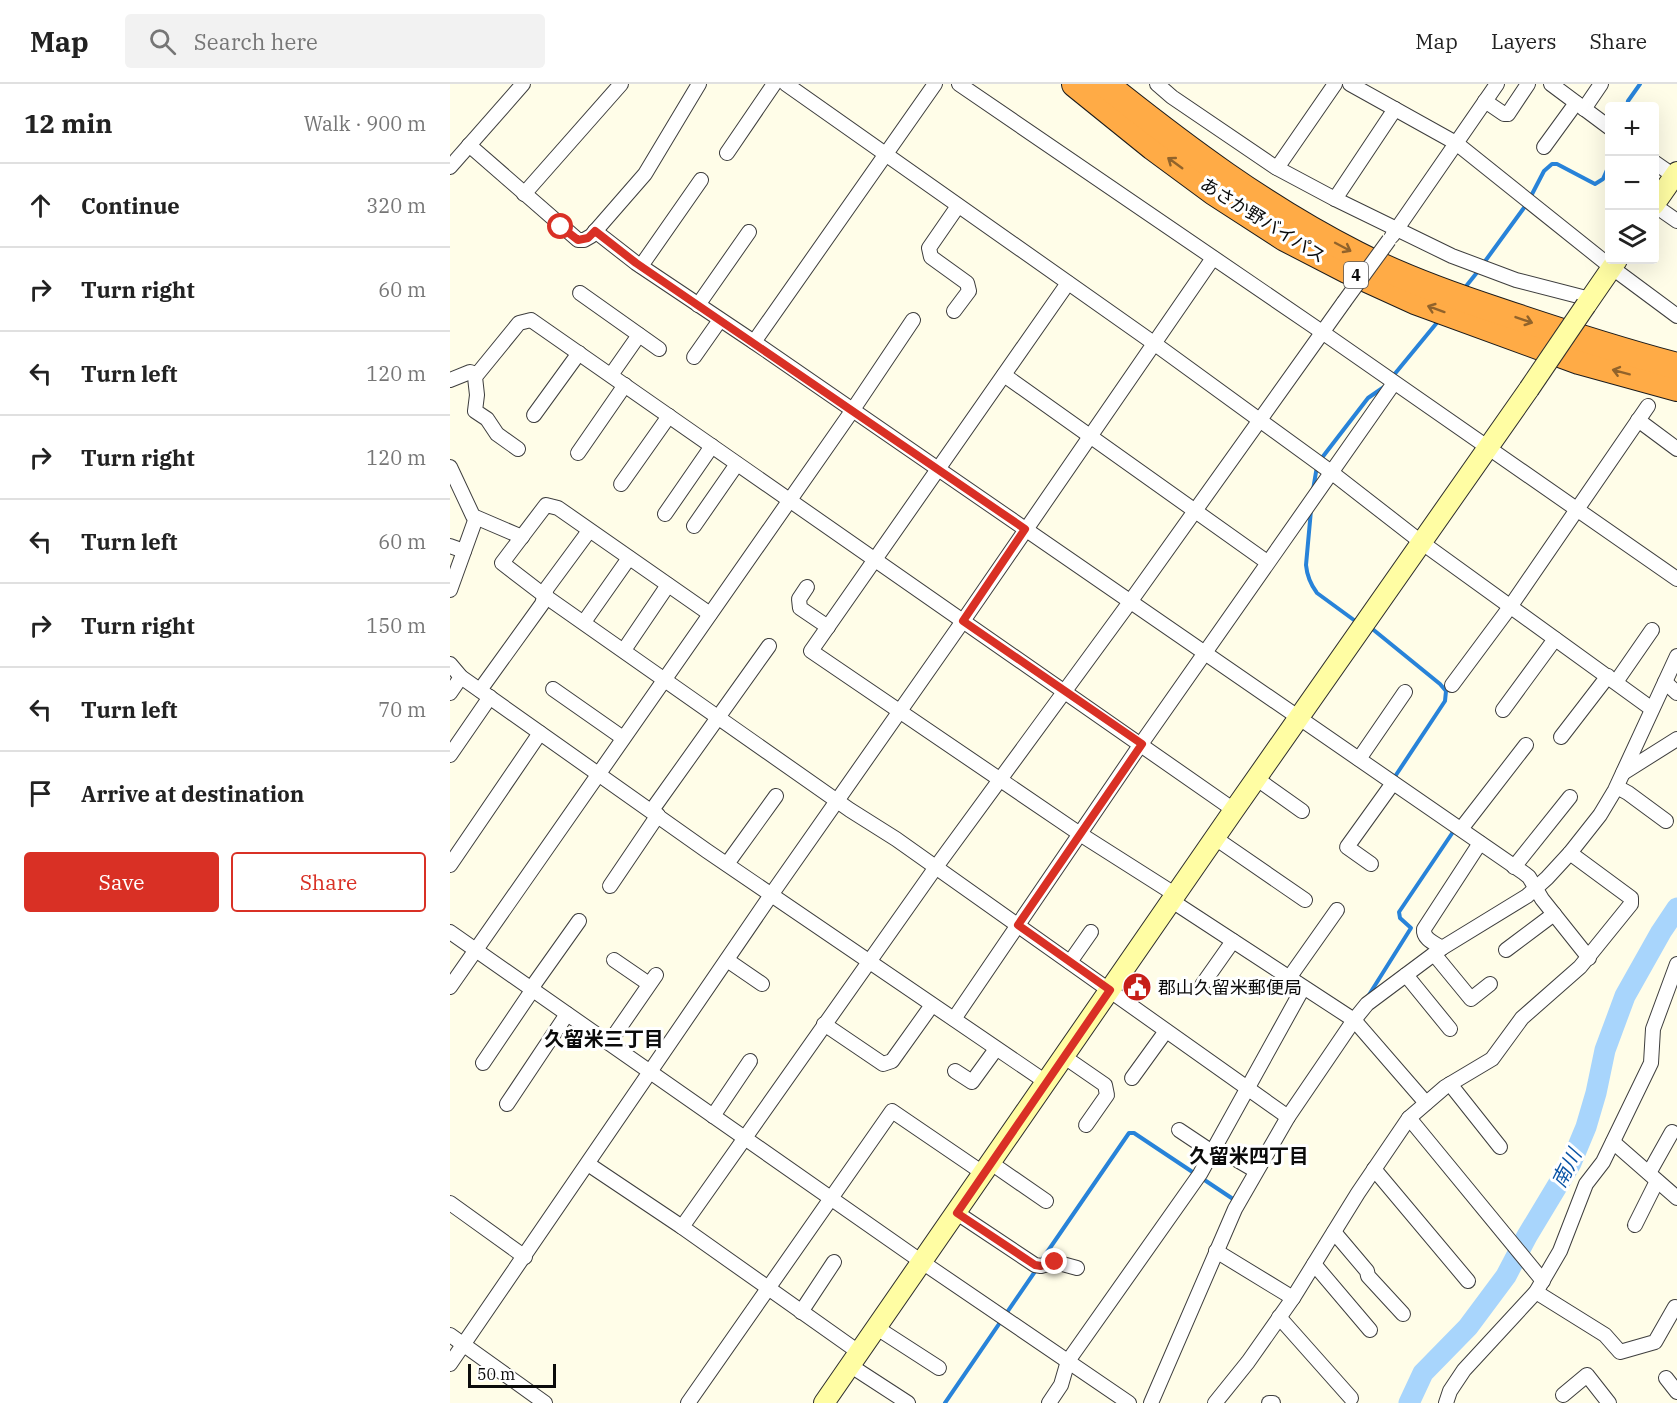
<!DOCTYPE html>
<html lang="en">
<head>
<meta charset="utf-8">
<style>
  body { margin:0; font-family:"IBM Plex Serif","Noto Sans JP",serif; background:#f2f2f2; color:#222 }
  .controls { position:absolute; right:18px; top:18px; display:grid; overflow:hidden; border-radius:6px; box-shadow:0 6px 24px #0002 }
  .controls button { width:54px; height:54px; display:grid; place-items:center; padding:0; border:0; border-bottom:2px solid #e0e0e0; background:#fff; color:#222; font:30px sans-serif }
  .scale { position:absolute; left:18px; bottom:15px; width:88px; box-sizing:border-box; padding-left:6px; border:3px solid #0b0b0b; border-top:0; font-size:16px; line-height:21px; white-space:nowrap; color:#0b0b0b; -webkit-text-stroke:4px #fff; paint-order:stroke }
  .stop { position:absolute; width:18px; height:18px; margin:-14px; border:4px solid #d93025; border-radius:50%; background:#fff }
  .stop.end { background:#d93025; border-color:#fff; box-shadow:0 2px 6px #0008 }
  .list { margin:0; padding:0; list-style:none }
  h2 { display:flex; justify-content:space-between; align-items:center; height:78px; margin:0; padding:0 24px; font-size:26px }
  h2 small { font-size:20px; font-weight:400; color:#767676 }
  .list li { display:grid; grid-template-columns:39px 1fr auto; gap:18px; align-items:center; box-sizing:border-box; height:84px; padding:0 24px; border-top:2px solid #e0e0e0 }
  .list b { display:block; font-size:22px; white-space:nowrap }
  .list em { font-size:20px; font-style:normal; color:#767676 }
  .actions { display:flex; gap:12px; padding:18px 24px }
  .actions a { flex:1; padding:14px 0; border:2px solid #d93025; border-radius:6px; text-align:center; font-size:21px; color:#d93025 }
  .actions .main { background:#d93025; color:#fff }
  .icon { flex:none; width:33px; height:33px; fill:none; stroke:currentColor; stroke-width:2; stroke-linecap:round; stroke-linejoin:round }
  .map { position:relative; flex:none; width:1227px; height:1319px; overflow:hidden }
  header { display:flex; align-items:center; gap:36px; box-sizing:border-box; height:84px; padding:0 30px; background:#fff; border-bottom:2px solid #e0e0e0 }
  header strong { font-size:28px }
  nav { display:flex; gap:33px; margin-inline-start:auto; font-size:21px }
  .search { width:420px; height:54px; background:#f2f2f2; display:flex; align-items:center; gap:15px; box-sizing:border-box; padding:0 21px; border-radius:6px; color:#767676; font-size:22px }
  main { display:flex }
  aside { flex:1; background:#fff }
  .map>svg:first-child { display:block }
</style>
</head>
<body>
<header>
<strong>Map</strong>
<div class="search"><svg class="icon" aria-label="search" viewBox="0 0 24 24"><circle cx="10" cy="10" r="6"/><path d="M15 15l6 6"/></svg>Search here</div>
<nav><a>Map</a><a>Layers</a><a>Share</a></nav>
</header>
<main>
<aside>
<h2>12 min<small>Walk · 900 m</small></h2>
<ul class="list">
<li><svg class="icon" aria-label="ahead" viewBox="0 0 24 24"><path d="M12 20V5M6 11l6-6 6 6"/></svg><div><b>Continue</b></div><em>320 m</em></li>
<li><svg class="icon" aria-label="right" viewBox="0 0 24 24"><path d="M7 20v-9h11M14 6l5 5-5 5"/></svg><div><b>Turn right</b></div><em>60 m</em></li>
<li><svg class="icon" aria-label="left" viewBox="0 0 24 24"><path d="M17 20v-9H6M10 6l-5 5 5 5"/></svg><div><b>Turn left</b></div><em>120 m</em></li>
<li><svg class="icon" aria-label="right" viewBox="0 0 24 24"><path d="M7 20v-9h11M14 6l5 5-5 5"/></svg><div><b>Turn right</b></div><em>120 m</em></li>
<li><svg class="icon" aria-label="left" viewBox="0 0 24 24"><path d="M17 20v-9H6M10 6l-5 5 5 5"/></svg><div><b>Turn left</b></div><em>60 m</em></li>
<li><svg class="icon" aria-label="right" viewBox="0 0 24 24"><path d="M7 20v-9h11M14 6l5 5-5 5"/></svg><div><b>Turn right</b></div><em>150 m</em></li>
<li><svg class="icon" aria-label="left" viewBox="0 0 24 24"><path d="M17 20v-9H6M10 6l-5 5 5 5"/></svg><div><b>Turn left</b></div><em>70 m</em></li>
<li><svg class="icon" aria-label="arrive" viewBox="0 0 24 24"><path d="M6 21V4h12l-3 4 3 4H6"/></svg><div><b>Arrive at destination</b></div></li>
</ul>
<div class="actions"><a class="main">Save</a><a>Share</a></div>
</aside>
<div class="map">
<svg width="1227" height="1319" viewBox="0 0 1227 1319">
  <rect width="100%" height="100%" fill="#fffde8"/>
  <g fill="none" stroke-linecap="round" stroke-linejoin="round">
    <!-- stream -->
    <g stroke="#2883d9" stroke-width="4">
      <polyline points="1177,22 1178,17 1190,0"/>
      <polyline points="1080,114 1094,87 1102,80 1107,80 1145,100 1153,95 1160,79"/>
      <polyline points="1033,180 1076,121"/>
      <polyline points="1013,206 1029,186"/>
      <polyline points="943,292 990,235"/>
      <polyline points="871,375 918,314 934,303"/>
      <polyline points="863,406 867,382"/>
      <path d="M861,426l-5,55c1,11 5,20 11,28l41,30"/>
      <polyline points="920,543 990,600 996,607 995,617 944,694"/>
      <polyline points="917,914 961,844 950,834 949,828 1005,745"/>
      <polyline points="591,1177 679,1049 684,1049 786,1117"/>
      <polyline points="495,1319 586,1186"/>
    </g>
    <!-- river -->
    <polyline stroke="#a8d5fc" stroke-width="21" points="959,1319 973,1289 1018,1243 1056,1192 1077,1152 1121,1079 1136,1043 1146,1009 1155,966 1175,912 1211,848 1227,824"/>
    <!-- street casing -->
    <g stroke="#3e3e3e" stroke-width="16">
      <g id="street">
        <polyline points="336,0 705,260 881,388 971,458 1202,625"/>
        <polyline points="509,0 872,248 1227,495"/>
        <polyline points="707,0 722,13 825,83 885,115 1002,172 1066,196 1140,215"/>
        <polyline points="900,0 1006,59 1161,183 1227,232"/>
        <polyline points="1101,0 1160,44"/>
        <polyline points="1035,17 1054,30 1058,30 1078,0"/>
        <polyline points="1134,25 1151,0"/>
        <polyline points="19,61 128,156 134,156 141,152 195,90 249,0"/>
        <polyline points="1094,63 1126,19"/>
        <polyline points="277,69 324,0"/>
        <polyline points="1204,78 1224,92"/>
        <polyline points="0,83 73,0"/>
        <polyline points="827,84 885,0"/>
        <polyline points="74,110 171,0"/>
        <polyline points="885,115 945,25"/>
        <polyline points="1204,121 1227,137"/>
        <polyline points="145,147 186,179 304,258 1074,789 1079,793 1092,815 1139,874"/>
        <polyline points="942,152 1047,0"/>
        <polyline points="191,182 251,96"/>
        <polyline points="618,199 361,567 630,750 726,811"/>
        <polyline points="130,209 209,265"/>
        <polyline points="248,221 299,148"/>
        <polyline points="504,227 519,207 517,199 481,173 479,164 508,122"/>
        <polyline points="304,258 485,0"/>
        <polyline points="244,273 270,236"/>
        <polyline points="161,291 189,251"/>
        <polyline points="554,291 817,478"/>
        <polyline points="0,296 20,288 26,290"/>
        <polyline points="84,331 129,269"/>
        <polyline points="1188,336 1227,365"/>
        <polyline points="68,365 47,350 37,335 25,327 27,311 25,293 69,239 81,236 784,726"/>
        <polyline points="128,369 175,301"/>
        <polyline points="0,383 23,432 72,453"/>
        <polyline points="171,400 219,332"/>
        <polyline points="215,430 262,362"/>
        <polyline points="244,442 287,380"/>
        <polyline points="0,462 14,467"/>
        <polyline points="357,503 349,515 350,524 378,543"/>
        <polyline points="0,506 26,434"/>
        <polyline points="260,530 108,424 96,421 52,479 95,512 400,726 446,755 838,1033"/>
        <polyline points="134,538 179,474"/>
        <polyline points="174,566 218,501"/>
        <polyline points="0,580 11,593 257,767 596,998"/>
        <polyline points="1166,598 1202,546"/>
        <polyline points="1215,598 1227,609"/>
        <polyline points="1002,601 1060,523 1198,322"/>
        <polyline points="103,605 173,654"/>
        <polyline points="30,606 92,520 97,504 139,447"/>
        <polyline points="0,609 11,593"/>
        <polyline points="1053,626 1105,555"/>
        <polyline points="1111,653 1158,592"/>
        <polyline points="0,671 40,613"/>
        <polyline points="909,675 955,608"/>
        <polyline points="1173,689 1227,655"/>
        <polyline points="807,695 852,727"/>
        <polyline points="1167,703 1178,709 1216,737"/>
        <polyline points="202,726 319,562"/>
        <polyline points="1011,745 1076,661"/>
        <polyline points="765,754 855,816"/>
        <polyline points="277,780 326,712"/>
        <polyline points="921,780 897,763 943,699"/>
        <polyline points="0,781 90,649"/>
        <polyline points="1064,783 1120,713"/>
        <polyline points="160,802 208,731"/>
        <polyline points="722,817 904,936 976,1019"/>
        <polyline points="0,848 472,1178 679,1319"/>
        <path d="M992,864c-8,-5 -19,-9 -18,-19l56,-86"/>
        <polyline points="1056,866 1104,830"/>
        <polyline points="984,870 1021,915 1040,900"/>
        <polyline points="164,876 199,900"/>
        <polyline points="277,876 312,900"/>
        <polyline points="620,878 641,848"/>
        <polyline points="956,891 1000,945"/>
        <polyline points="839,894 887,826"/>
        <polyline points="752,901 783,857"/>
        <polyline points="0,903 402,327 463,236"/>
        <polyline points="504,935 691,660 944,299"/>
        <polyline points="374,940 433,980 442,977 482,921"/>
        <polyline points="159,959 206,891"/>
        <polyline points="613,972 655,1001 657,1011 636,1041"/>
        <polyline points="33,979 79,911 85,899 129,837"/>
        <polyline points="505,987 522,998 546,965"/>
        <polyline points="682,994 716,947"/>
        <polyline points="1000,1000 1050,1063"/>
        <polyline points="57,1020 117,930"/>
        <polyline points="263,1032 300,977"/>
        <polyline points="959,1034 1093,1197"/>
        <polyline points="729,1046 762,1068"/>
        <polyline points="1163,1058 1227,1114"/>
        <polyline points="765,1063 801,1084"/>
        <polyline points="541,1079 596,1117"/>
        <polyline points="138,1080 232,1143 410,1269"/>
        <polyline points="924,1085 1018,1197"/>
        <polyline points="1199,1089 1222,1048"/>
        <polyline points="0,1119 75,1173"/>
        <polyline points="507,1129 585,1181 591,1182 605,1178 627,1184"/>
        <polyline points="1185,1141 1207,1097"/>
        <polyline points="232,1143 486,783 680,518 894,218"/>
        <polyline points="884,1148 917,1187 918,1192 953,1230"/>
        <polyline points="766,1167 843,1214"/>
        <polyline points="864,1180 920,1246"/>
        <polyline points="1086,1208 1155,1251 1170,1268 1205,1258 1225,1223"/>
        <polyline points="351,1228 384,1178"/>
        <polyline points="829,1233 901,1314"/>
        <polyline points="427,1244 489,1284"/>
        <polyline points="0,1251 95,1319"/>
        <polyline points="0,1280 321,811 513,537 763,174"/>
        <polyline points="401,1282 458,1319"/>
        <polyline points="1216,1294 1227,1308"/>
        <polyline points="1113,1311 1137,1291 1159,1319"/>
        <polyline points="238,1319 442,1027 533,1089"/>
        <polyline points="599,1319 611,1301 618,1277 750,1090 853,904"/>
        <polyline points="701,1319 785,1125 838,1033 904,936 917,920 992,864 1077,812 1097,794 1120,769 1150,731 1165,706 1227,572"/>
        <polyline points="765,1319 798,1278 843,1214 908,1109 959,1034 995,1003 1042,975 1072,934 1130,883 1181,820 1181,814 1120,769"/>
        <polyline points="819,1319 823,1319"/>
        <polyline points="996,1319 1000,1307 1014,1286 1086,1208 1110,1167 1136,1100 1153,1078 1201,979 1203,945 1227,880"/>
      </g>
    </g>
    <!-- secondary casing -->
    <g stroke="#2d2d2d" stroke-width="22">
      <g id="secondary">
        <polyline points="1204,121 1227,88"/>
        <polyline points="1136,221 1167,176"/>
        <polyline points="374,1319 784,726 1079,305"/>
      </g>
    </g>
    <!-- highway casing -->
    <g stroke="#1c1c1c" stroke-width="28">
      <g id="highway">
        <polyline points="625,0 703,63 764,108 835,154 897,186 965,217 1129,277 1227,304"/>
        <path d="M655,0c79,63 160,124 251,170 46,24 94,41 143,57 59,20 118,39 178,55"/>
      </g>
    </g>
    <!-- street -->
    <use href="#street" stroke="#fff" stroke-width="14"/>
    <!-- secondary -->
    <use href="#secondary" stroke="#fffda3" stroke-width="20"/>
    <!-- highway -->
    <use href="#highway" stroke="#ffab46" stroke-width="26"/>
    <!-- street-bridge casing -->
    <g stroke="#3e3e3e" stroke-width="16" stroke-linecap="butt">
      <polyline id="street-bridge" points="894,218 939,156"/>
    </g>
    <!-- secondary-bridge casing -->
    <g stroke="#2d2d2d" stroke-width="22" stroke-linecap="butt">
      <polyline id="secondary-bridge" points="1079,305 1136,221"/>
    </g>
    <!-- street-bridge -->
    <use href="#street-bridge" stroke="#fff" stroke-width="14"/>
    <!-- secondary-bridge -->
    <use href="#secondary-bridge" stroke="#fffda3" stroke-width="20"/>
  </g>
  <!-- one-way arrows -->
  <defs><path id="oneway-shaft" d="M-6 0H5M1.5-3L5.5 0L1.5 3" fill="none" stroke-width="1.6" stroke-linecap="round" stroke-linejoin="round" transform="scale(1.5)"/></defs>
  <g stroke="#91632b">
    <use href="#oneway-shaft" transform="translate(725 79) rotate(-144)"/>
    <use href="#oneway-shaft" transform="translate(893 163) rotate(28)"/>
    <use href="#oneway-shaft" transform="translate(986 225) rotate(-160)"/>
    <use href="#oneway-shaft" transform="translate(1074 236) rotate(19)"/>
    <use href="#oneway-shaft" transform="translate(1171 288) rotate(-165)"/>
  </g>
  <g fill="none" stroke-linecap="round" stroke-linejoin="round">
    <!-- route -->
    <polyline stroke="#d93025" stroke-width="8" points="111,143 128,156 138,154 145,147 186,179 575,445 513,537 692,660 568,841 660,906 507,1129 585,1181 591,1182 605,1178"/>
  </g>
  <!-- icons -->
  <defs>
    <g id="civic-disc" transform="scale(1.5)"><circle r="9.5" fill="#c61f18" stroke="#fff"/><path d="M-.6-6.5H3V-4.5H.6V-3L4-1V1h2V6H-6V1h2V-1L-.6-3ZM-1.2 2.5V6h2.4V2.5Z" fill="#fff"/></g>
  </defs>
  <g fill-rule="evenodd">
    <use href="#civic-disc" x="687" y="903"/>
  </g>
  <g text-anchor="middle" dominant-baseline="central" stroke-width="6" stroke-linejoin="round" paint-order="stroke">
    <!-- shield labels -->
    <rect fill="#fff" stroke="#545454" stroke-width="1.5" x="894" y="178" width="24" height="26" rx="4.5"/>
    <g font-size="16" font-weight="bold" fill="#0b0b0b">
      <text x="906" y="191">4</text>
    </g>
    <!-- street labels -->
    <g font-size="18" fill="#0b0b0b" stroke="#fff">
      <text transform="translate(813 136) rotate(32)">あさか野バイパス</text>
    </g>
    <!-- poi labels -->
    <g font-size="18" fill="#0b0b0b" stroke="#fff" text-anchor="start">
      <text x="708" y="903">郡山久留米郵便局</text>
    </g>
    <!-- neighbourhood labels -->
    <g font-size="20" font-weight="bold" fill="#0b0b0b" stroke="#fff">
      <text x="154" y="954">久留米三丁目</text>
      <text x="799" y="1071">久留米四丁目</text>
    </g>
    <!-- water labels -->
    <g font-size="20" font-style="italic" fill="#0a54a6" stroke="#fff">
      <text transform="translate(1116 1084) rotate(-63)">南川</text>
    </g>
  </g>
</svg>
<div class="controls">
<button>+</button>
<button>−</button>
<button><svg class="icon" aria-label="layers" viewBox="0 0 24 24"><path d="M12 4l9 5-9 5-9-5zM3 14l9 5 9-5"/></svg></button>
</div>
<div class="scale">50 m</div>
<div class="stop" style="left:111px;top:143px"></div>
<div class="stop end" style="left:605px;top:1178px"></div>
</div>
</main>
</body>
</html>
